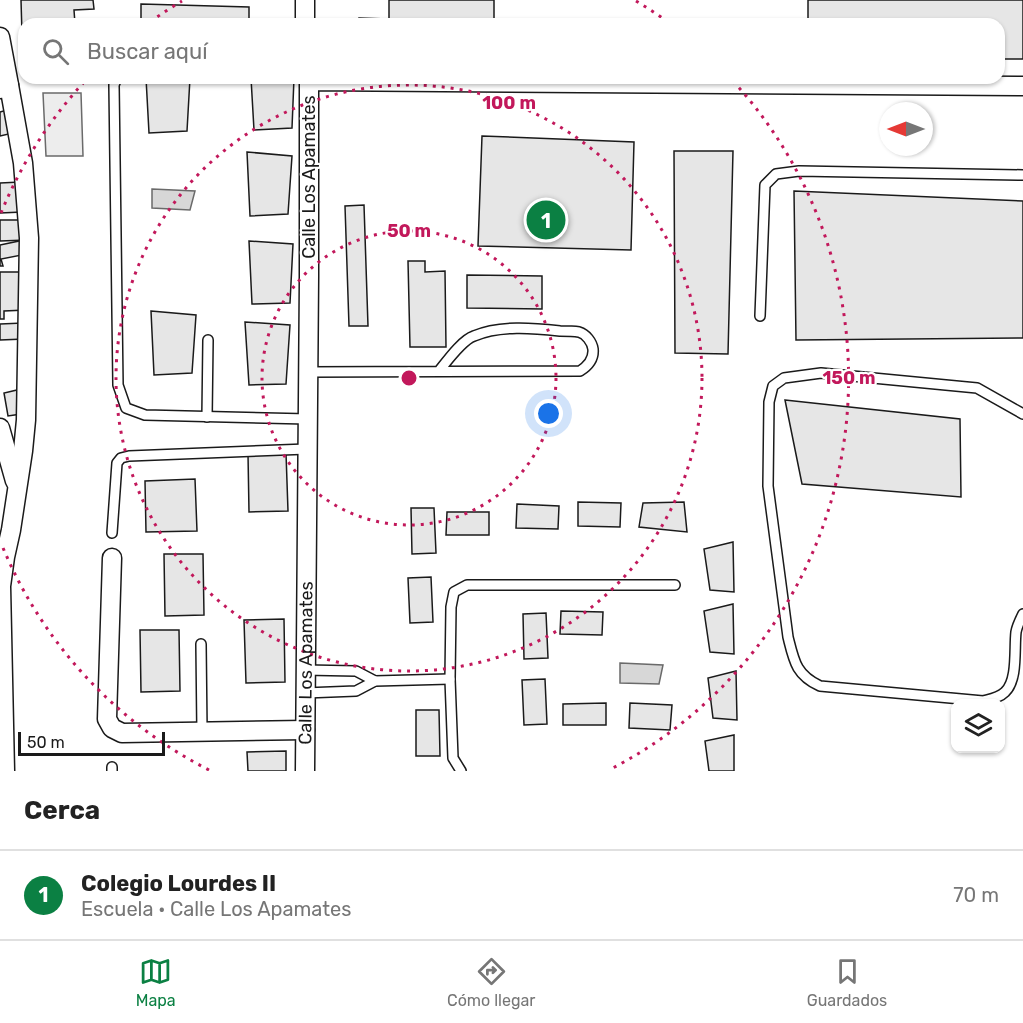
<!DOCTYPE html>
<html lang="es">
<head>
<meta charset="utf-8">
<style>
  body { margin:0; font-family:Rubik,sans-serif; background:#f2f2f2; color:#222 }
  .controls { position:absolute; right:18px; bottom:18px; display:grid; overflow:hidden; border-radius:12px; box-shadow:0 2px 4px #0004 }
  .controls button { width:54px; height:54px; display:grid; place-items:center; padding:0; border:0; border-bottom:2px solid #e0e0e0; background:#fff; color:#222; font:30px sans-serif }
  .compass { position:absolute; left:879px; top:102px; width:54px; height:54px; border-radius:50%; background:#fff; box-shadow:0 2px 4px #0004; rotate:270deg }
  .scale { position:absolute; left:18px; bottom:15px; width:147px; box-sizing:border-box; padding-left:6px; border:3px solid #1a1a1a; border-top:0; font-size:16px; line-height:21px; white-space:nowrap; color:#1a1a1a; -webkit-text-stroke:4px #fff; paint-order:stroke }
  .you { position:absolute; left:549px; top:414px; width:21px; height:21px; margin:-15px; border:4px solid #fff; border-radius:50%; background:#1a73e8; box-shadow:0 0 0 9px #1a73e833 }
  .badge { display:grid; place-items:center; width:39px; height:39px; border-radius:50%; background:#0b8043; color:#fff; font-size:20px; font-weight:700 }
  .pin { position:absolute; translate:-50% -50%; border:3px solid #fff; box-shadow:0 2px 6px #0006 }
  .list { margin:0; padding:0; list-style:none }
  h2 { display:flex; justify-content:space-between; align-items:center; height:78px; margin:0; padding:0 24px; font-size:26px }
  h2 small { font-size:20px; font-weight:400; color:#767676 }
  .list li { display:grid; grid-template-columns:39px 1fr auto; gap:18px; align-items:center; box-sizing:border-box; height:90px; padding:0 24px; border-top:2px solid #e0e0e0 }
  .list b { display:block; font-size:22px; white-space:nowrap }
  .list p { margin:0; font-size:20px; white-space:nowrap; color:#767676 }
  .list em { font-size:20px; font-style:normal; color:#767676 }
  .icon { flex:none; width:33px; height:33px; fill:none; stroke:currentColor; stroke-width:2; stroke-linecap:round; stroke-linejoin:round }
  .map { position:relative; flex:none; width:1023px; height:771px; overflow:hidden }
  .search { position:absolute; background:#fff; box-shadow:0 2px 4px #0004; left:18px; right:18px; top:18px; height:66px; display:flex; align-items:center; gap:15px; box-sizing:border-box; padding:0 21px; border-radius:18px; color:#767676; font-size:22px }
  .sheet { height:168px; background:#fff }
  nav { display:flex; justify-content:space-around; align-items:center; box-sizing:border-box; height:84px; border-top:2px solid #e0e0e0; background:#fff; font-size:16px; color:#767676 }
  nav a { display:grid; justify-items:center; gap:3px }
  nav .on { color:#0b8043 }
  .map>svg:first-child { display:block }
</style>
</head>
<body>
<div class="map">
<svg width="1023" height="771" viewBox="0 0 1023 771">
  <rect width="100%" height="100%" fill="#fff"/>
  <!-- green -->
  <polygon fill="#ededed" stroke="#6a6a6a" stroke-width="1.5" points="43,93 81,93 83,156 46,156"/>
  <!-- water -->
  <g fill="#d7d7d7" stroke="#6a6a6a" stroke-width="1.5">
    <polygon points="152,189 195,191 190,210 152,208"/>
    <polygon points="620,663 663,665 659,684 620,683"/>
  </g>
  <!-- building -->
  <g fill="#e6e6e6" stroke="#1a1a1a" stroke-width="1.5">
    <polygon points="21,0 93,0 94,9 74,10 75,24 24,24 24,34 22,34"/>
    <polygon points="389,0 494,0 494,24 359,24 359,18 389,19"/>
    <polygon points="808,0 1023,0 1023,59 999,59 999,24 808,24"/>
    <polygon points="141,4 249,7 249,24 141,24"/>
    <polygon points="146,78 190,78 187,131 149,133"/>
    <polygon points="251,78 294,78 292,128 254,130"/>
    <polygon points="7,110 13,133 0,136 0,112"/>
    <polygon points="482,136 634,142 631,250 478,246"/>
    <polygon points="674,151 733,151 728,354 675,353"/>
    <polygon points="247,152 292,156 288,214 250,216"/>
    <polygon points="20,182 22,212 0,213 0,183"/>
    <polygon points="794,191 1023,201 1023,338 796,340"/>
    <polygon points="364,205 368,326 349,326 345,206"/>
    <polygon points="0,220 26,220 27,240 0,241"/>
    <polygon points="24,240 27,254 1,259 3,266 0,266 0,245"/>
    <polygon points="249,241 293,244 290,303 252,304"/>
    <polygon points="408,261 425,261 425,272 445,271 446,347 410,347"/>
    <polygon points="0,272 26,272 26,310 4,311 4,319 0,319"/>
    <polygon points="467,275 542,276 542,309 467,308"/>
    <polygon points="151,311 196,315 192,373 154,375"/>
    <polygon points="245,322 290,325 286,384 249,385"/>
    <polygon points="23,323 24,339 0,340 0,324"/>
    <polygon points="17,390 21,414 8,416 4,393"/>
    <polygon points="785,400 960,419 961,497 802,484"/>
    <polygon points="286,453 288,511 249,512 248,454"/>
    <polygon points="195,479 197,531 146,532 145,481"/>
    <polygon points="578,502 621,503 620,527 578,526"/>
    <polygon points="684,502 687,532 639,527 643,503"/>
    <polygon points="517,504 559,506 558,529 516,528"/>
    <polygon points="411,508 434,508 436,553 412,554"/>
    <polygon points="447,512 489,512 489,535 446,535"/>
    <polygon points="733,542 734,592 710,590 704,549"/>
    <polygon points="164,554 203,554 204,615 165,616"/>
    <polygon points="431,577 433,622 410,623 408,578"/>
    <polygon points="733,604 734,654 710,652 704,611"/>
    <polygon points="561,611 603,612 602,635 560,634"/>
    <polygon points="546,613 548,658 524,659 523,614"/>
    <polygon points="284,619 285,682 246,683 244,620"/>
    <polygon points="140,630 179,630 180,691 141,692"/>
    <polygon points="736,671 737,720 713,718 708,678"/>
    <polygon points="545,679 547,724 524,725 522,680"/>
    <polygon points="606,703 606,725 563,725 563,704"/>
    <polygon points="630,703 672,705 670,730 629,728"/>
    <polygon points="416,710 439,710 440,756 416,756"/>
    <polygon points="734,735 734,771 709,771 705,741"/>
    <polygon points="286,751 286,771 248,771 247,752"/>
  </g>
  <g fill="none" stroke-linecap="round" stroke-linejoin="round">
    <!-- service casing -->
    <g stroke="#1a1a1a" stroke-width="12">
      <g id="service">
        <polyline points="117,78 114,85 118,385 126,408 145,415 308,419"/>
        <polyline points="760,316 765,185 776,174 799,171 1023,175"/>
        <path d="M308,372l272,-1c8,-5 14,-12 13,-22 -1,-7 -7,-15 -14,-17 -6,-1 -13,-1 -19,-1 -27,-3 -60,-6 -86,5 -12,4 -27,25 -35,35"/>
        <path d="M1023,414l-46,-26 -156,-15 -37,5 -11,8 -4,16 -1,84 20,151c6,24 8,38 32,49l163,15c8,-2 16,-3 22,-9 13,-12 9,-43 11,-60 1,-6 4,-12 7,-18"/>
        <polyline points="207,417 208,340"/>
        <polyline points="112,533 117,463 121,458 129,456 307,449"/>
        <polyline points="201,644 202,732"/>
        <polyline points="305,670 356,671 375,681"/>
        <polyline points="305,693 356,691 375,681 450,679"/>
        <polyline points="112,767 112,771"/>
        <polyline points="461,771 453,758 450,679 451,607 454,592 467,585 675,585"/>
      </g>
    </g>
    <!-- minor casing -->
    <g stroke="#1a1a1a" stroke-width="21">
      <g id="minor">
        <polyline points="305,0 305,24"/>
        <polyline points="0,37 9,85 0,89"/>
        <polyline points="0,428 15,481"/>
        <polyline points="112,558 107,719 112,728 122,733 305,730"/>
        <polyline points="5,771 1,586 5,557 11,530 23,451 26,420 29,238 23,163 9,85"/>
        <path id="s1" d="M305,771l4,-494v-196l714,5"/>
      </g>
    </g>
    <!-- service -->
    <use href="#service" stroke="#fff" stroke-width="9"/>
    <!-- minor -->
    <use href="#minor" stroke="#fff" stroke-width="18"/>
  </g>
  <!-- distance rings -->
  <g fill="none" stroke="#c2185b" stroke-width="3" stroke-dasharray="3 6">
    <circle cx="409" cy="378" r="147"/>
    <circle cx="409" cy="378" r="293"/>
    <path d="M209 770A440 440 0 0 1 1 543M1 213A440 440 0 0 1 85 81M150 22A440 440 0 0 1 182 1M636 1A440 440 0 0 1 668 22M733 81A440 440 0 0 1 609 770"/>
  </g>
  <g text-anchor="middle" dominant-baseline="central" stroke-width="4.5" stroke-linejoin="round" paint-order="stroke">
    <!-- street labels -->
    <g font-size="18" fill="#1a1a1a" stroke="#fff">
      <text transform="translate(309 177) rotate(-90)">Calle Los Apamates</text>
      <text stroke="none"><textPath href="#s1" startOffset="108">Calle Los Apamates</textPath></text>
    </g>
  </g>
  <circle cx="409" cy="378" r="9" fill="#c2185b" stroke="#fff" stroke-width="3"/>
  <g font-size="18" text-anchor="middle" font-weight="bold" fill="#c2185b" stroke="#fff" stroke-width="4.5" stroke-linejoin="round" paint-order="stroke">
    <text x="509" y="109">100 m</text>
    <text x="409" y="237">50 m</text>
    <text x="849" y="384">150 m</text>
  </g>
</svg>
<div class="controls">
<button><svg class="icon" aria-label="layers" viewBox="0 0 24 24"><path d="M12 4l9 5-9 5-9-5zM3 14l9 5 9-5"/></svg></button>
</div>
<svg class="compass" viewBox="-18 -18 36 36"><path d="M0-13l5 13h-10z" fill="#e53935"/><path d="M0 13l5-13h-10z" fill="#767676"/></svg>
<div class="scale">50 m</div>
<div class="you"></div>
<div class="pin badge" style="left:546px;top:220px">1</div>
<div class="search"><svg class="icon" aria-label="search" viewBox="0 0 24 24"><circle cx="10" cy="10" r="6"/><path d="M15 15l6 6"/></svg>Buscar aquí</div>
</div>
<section class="sheet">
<h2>Cerca<small></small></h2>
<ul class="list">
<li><span class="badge">1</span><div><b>Colegio Lourdes II</b><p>Escuela · Calle Los Apamates</p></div><em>70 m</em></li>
</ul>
</section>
<nav>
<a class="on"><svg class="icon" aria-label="map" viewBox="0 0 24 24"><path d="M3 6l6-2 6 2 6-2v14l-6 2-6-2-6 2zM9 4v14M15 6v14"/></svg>Mapa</a>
<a><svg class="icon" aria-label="directions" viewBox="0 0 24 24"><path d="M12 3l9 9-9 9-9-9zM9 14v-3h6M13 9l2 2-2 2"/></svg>Cómo llegar</a>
<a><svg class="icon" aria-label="saved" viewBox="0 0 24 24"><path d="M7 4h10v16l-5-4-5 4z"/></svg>Guardados</a>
</nav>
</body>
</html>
